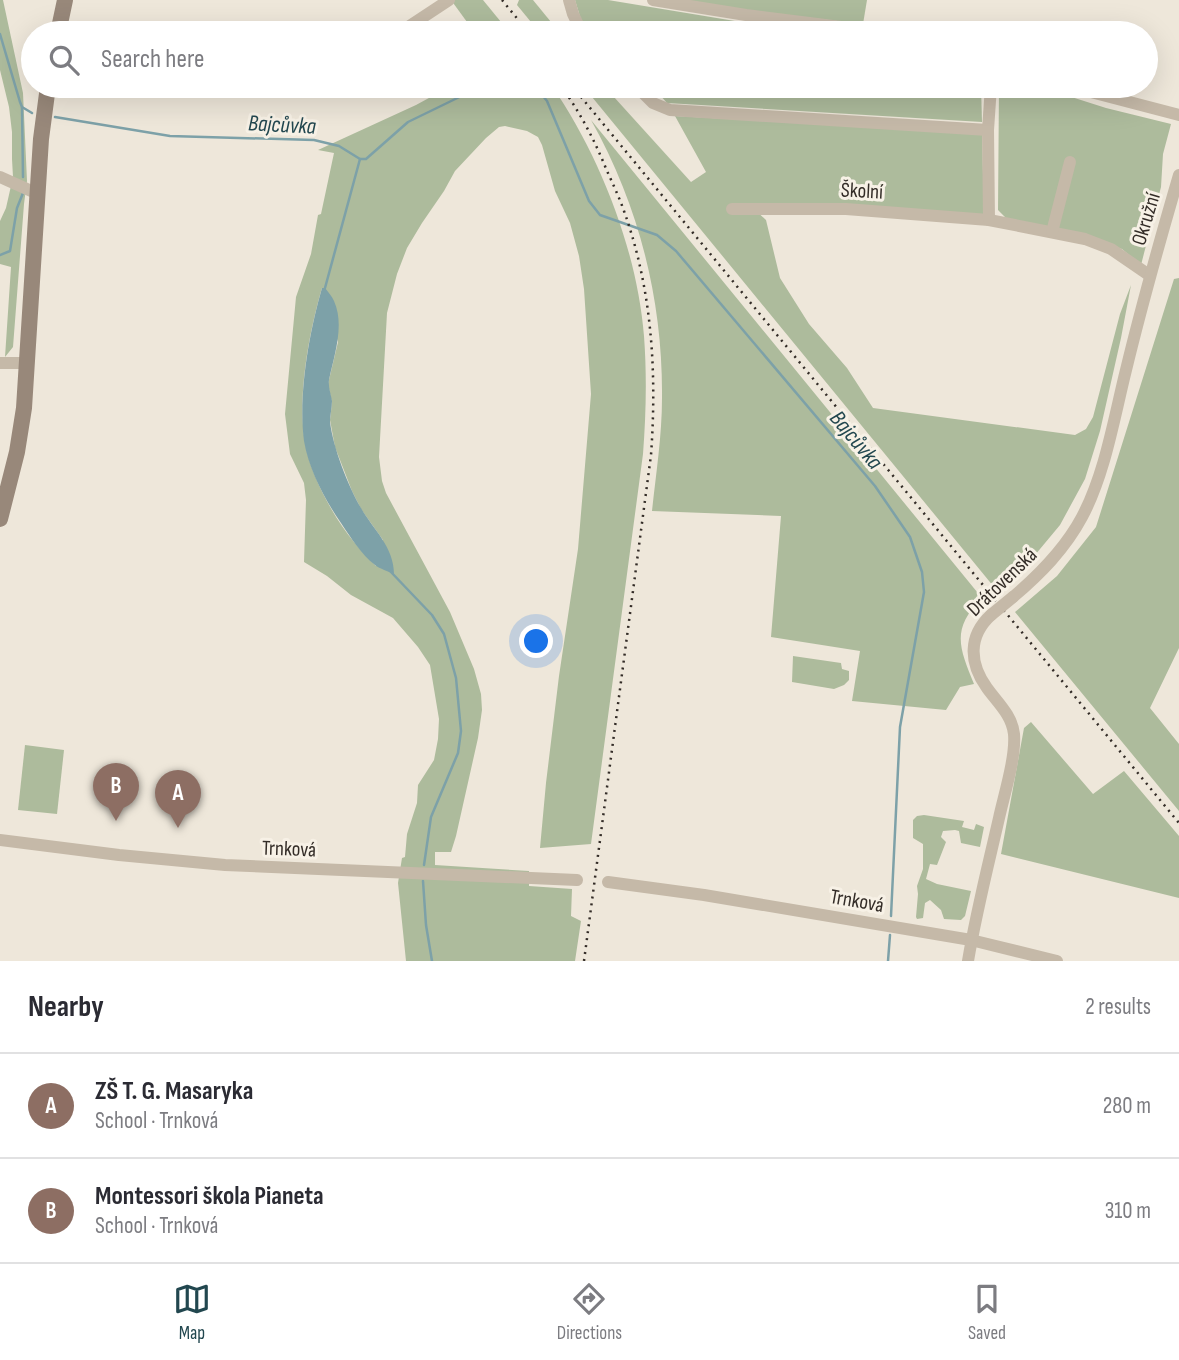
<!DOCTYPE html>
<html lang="en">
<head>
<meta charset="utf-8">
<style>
  body { margin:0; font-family:"Sofia Sans Condensed",sans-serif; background:#f7f7f7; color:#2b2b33 }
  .you { position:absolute; left:537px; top:642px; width:24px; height:24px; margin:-18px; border:5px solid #fff; border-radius:50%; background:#1a73e8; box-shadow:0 0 0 10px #1a73e833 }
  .badge { display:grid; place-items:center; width:46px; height:46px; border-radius:50%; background:#22474f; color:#fff; font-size:23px; font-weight:700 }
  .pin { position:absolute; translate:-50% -58px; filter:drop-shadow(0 2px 4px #0008) }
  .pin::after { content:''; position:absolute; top:37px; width:24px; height:21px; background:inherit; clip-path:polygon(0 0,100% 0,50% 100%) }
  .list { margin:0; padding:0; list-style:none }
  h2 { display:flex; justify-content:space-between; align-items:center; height:91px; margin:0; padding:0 28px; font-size:30px }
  h2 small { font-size:23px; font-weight:400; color:#7c7c81 }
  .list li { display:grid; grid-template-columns:46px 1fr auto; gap:21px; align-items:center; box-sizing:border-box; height:105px; padding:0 28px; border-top:2px solid #e1e1e2 }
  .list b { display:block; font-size:26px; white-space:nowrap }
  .list p { margin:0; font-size:23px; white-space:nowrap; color:#7c7c81 }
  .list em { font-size:23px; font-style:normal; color:#7c7c81 }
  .icon { flex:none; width:38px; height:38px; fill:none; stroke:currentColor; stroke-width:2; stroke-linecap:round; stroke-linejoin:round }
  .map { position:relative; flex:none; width:1179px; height:961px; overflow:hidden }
  .search { position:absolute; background:#fff; box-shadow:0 7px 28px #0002; left:21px; right:21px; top:21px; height:77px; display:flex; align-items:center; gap:18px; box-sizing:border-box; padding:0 24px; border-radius:38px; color:#7c7c81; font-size:26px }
  .sheet { height:301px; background:#fff }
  nav { display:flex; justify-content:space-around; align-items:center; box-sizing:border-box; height:98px; border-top:2px solid #e1e1e2; background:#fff; font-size:19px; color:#7c7c81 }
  nav a { display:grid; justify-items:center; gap:4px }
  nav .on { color:#22474f }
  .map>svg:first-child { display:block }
</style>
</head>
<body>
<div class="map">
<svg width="1179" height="961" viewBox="0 0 1179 961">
  <rect width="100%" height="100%" fill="#eee7da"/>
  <!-- green -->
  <g fill="#adbb9c" fill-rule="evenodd">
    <polygon points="0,0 3,0 23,93 27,181 24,204 13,347 5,357 11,267 0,264 0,221 6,208 13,177 12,159 12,132 9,107 0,70"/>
    <polygon points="451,0 483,0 510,33 475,33"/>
    <polygon points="519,0 533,0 560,33 540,33 517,5"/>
    <polygon points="575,0 608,0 753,24 842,33 585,33"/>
    <polygon points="683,0 867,0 863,24 759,12"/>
    <path d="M451,86h101c48,70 85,164 92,250 3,40 2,79 -1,118l-52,390 -51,4 6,-65 13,-107 19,-127 13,-155 -7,-105 -5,-33 -9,-33 -15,-32 -13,-46 -4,-8 -11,-6 -22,-5 -6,1 -13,11 -31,33 -11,20 -22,32 -15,25 -10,26 -10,39 -8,144 3,24 4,12 64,119 24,57 7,25 1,16 -4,28 -22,98 -5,16h-16v13l94,6v15l43,3 -1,27 10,5 -6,40h-169l-8,-78 4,-25 3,-1 2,-23 10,-31 1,-18 16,-25 4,-21 1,-20 -9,-54 -12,-18 -25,-29 -42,-23 -24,-19 -23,-14 2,-62 -2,-17 -14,-29 -5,-40 11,-117 15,-43 7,-39 3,-1 13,-61 -16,-3 98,-45zM322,288l16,54 -10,42 4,19 -2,17 5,27 17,44 9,18 22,31 -7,26c-7,-8 -15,-15 -22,-24 -21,-25 -44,-68 -49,-100 -8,-45 4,-110 17,-154z"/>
    <polygon points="583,86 604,86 691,182 706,172 675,116 982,133 984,215 751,206 766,220 780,278 809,324 847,368 873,408 1075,435 1086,429 1093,417 1120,314 1131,285 1121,338 1100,431 1085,479 1060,525 1030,561 994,587"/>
    <polygon points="652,86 981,86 982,122 667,103"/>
    <polygon points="999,86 1037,86 1106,108 1171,124 1163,154 1161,187 1141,265 1122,249 1008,220 998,210"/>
    <path d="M591,120l391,478c-31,31 -23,49 -8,86l-14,3 -14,23 -94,-9 8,-50 -89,-14 10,-121 -129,-5c4,-38 10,-75 10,-113 1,-97 -23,-193 -71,-278z"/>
    <polygon points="1179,278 1179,648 1150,708 1179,744 1179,811 1015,612 1057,576 1096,527 1174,279"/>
    <polygon points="793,656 841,663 842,669 849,671 849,680 844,685 834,689 792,682"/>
    <polygon points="1031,722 1093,794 1124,771 1179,836 1179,898 1001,854 1024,728"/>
    <polygon points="25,745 64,750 57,814 18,810"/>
    <polygon points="924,815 964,821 962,827 974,830 976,824 984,827 980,847 961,843 959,831 955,830 943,831 941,837 946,842 937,865 930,864 926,879 937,884 971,891 965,916 961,920 944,919 941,910 930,900 925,903 923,918 917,919 916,917 918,894 917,886 923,869 923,844 913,838 913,820 917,816"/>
  </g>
  <!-- water -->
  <path fill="#7da1a8" d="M322,288h3c3,4 7,8 9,13 11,24 0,55 -5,79 -1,7 2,14 3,21 0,7 -2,14 -2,21 3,25 18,64 31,86 12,21 33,39 33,66 -6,-3 -14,-5 -19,-9 -14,-11 -24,-27 -34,-42 -16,-23 -32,-53 -37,-82 -6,-46 5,-108 18,-153z"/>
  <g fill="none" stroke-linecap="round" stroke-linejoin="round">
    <!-- stream -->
    <g stroke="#7da1a8" stroke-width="2.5">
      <polyline points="0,34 20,102 22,107 32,113"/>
      <polyline points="535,86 547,101 589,201 600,215 657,235 676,251 875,486 910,537 922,572 924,592 900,727 891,916"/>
      <polyline points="22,107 23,177"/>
      <polyline points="55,117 170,136 314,140 339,146 360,159 366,159 408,122 482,86"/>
      <polyline points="0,255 10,251 17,208 23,193"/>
      <polyline points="325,288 360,159"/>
      <polyline points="390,571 432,615 444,634 456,678 461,731 458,753 431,817 424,865"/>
      <polyline points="423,881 426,925 432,961"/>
      <polyline points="888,961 890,935"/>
    </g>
    <!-- minor -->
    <g stroke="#c5b9a8" stroke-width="12">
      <polyline points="569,0 573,14 582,33"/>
      <polyline points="653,0 746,15 889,33"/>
      <polyline points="399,33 449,0"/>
      <path d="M149,86c28,2 55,4 83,5 25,1 47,2 71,-5"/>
      <polyline points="636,86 653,103 670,110 988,130"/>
      <polyline points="1068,86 1179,115"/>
      <polyline points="0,177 38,194"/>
      <polyline points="732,209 846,209 989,220 1085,239 1111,249 1149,275"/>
      <polyline points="989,220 988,130 991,86"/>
      <polyline points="1052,232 1070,162"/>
      <polyline points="0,363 28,363"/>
      <path d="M1013,597c27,-23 52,-48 69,-80 23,-43 32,-99 44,-147 16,-66 34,-130 53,-195"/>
      <polyline points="0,840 119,855 225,865 577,880"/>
      <polyline points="608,882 704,895 971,940 1057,961"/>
      <path d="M968,961c8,-48 20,-95 31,-143 5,-23 17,-61 15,-84 -2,-19 -17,-32 -27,-46 -18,-25 -19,-52 4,-73"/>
    </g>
    <!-- secondary -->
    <g stroke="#98887a" stroke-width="16">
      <polyline points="58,33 65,0"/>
      <polyline points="0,519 17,452 24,408 41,139 48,86"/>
    </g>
    <!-- rail -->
    <g stroke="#332c27" stroke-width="2.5" stroke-dasharray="2 5" stroke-linecap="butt">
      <polyline points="502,0 529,33"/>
      <path d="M561,86c19,26 34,55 46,85 6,13 12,26 17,40 28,78 33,161 27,244l-67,506"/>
      <polyline points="572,86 1179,823"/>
    </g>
    <!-- minor-bridge -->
    <polyline stroke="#c5b9a8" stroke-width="12" points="991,615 1013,597"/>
  </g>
  <g text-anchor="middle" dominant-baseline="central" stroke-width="6" stroke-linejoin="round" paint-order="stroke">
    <!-- street labels -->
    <g font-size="21" fill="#332c27" stroke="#f7f1e6">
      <text transform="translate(862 191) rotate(3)">Školní</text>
      <text transform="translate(1146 219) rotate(-73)">Okružní</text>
      <text transform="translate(1002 582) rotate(-44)">Drátovenská</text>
      <text transform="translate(289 849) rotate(2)">Trnková</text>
      <text transform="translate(857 901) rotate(10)">Trnková</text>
    </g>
    <!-- water labels -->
    <g font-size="23" font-style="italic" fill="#22474f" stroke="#f7f1e6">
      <text transform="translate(282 125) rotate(3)">Bajcůvka</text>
      <text transform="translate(856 440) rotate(50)">Bajcůvka</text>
    </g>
  </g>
</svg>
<div class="you"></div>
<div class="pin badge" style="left:178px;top:828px;background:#8d6e63">A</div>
<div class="pin badge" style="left:116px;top:821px;background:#8d6e63">B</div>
<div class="search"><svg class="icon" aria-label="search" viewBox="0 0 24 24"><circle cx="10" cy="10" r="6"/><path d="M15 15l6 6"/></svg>Search here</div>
</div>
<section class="sheet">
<h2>Nearby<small>2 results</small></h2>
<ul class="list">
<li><span class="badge" style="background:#8d6e63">A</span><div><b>ZŠ T. G. Masaryka</b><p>School · Trnková</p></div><em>280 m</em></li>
<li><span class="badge" style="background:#8d6e63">B</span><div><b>Montessori škola Pianeta</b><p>School · Trnková</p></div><em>310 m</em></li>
</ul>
</section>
<nav>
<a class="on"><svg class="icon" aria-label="map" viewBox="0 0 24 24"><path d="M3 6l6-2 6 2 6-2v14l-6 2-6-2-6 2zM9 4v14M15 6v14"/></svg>Map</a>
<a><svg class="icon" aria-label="directions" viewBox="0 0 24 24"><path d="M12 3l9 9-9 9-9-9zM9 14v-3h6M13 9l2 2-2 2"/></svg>Directions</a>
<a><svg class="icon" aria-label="saved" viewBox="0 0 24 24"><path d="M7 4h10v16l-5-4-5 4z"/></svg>Saved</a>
</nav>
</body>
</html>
